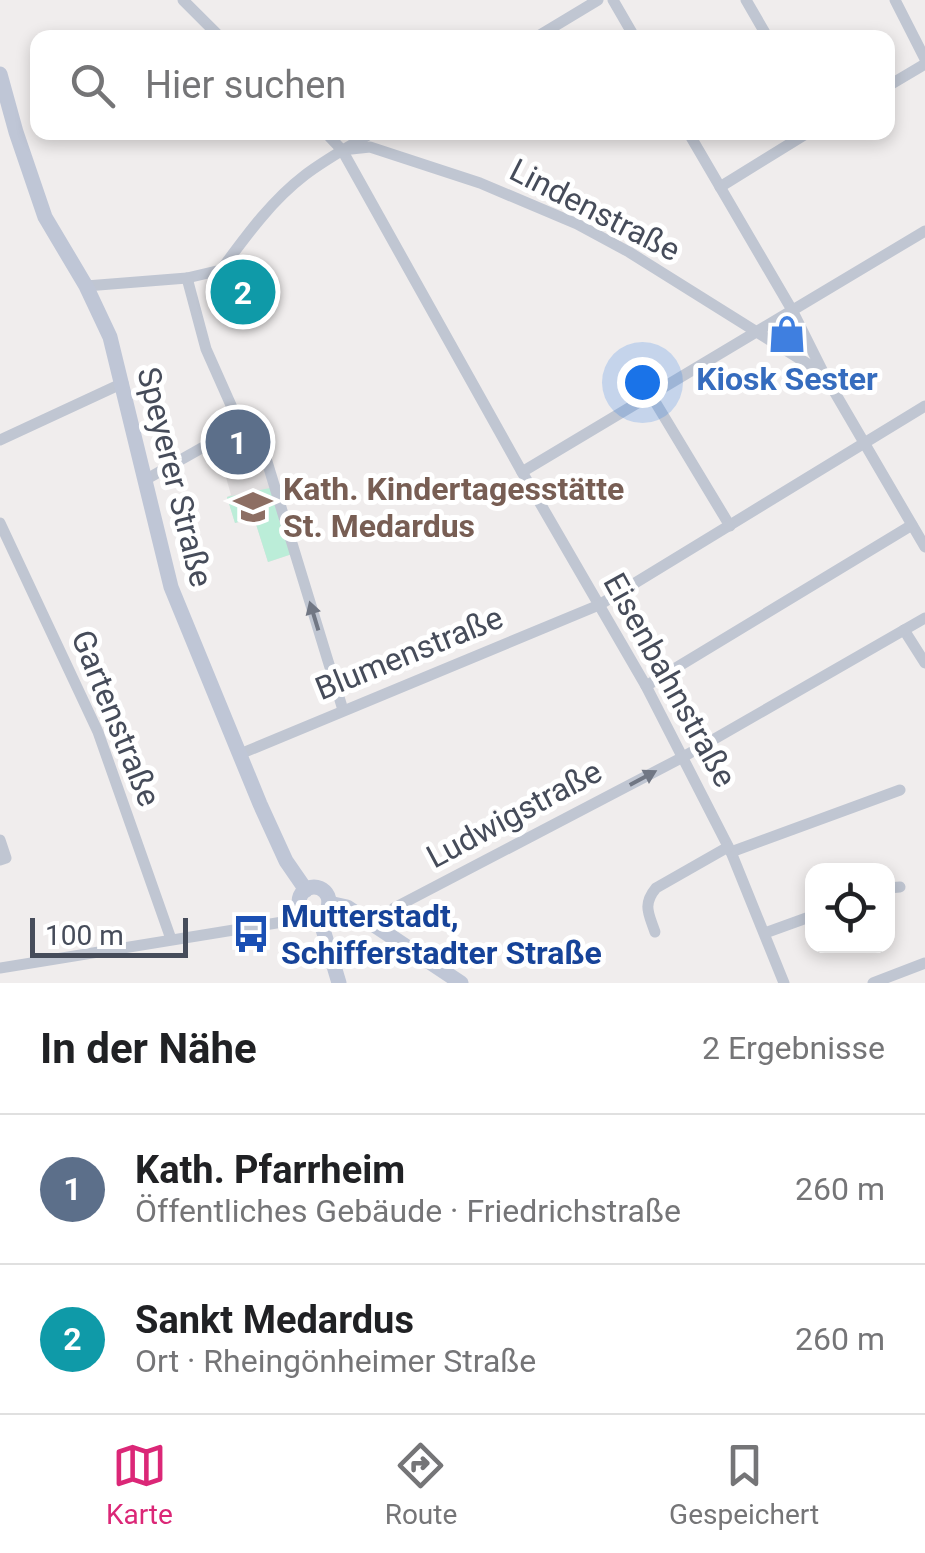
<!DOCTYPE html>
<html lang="de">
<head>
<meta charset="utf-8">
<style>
  body { margin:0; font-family:Roboto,sans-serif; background:#f6f6f6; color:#202124 }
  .controls { position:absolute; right:30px; bottom:30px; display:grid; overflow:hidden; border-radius:20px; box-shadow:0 5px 15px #0003 }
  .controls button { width:90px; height:90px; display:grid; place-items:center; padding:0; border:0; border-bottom:2px solid #e0e0e0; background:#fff; color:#202124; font:50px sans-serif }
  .scale { position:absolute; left:30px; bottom:25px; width:158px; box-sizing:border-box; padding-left:10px; border:5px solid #464c5a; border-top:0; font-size:28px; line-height:35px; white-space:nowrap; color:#464c5a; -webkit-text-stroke:8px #fff; paint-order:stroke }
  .you { position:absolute; left:642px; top:382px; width:35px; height:35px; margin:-25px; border:8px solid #fff; border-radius:50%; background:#1a73e8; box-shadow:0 0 0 15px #1a73e833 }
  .badge { display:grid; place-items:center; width:65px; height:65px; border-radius:50%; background:#db2777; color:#fff; font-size:32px; font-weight:700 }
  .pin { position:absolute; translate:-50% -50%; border:5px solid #fff; box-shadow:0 2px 10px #0006 }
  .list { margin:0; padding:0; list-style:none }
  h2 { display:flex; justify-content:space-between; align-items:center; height:130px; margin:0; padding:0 40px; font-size:42px }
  h2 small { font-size:32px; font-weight:400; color:#757577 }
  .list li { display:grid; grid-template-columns:65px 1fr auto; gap:30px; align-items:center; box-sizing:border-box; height:150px; padding:0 40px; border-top:2px solid #e0e0e0 }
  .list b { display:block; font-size:38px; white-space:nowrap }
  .list p { margin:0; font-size:32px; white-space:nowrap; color:#757577 }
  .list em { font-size:32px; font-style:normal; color:#757577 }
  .icon { flex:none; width:55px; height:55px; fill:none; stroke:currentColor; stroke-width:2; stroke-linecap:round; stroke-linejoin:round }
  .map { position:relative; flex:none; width:925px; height:983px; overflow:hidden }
  .search { position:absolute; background:#fff; box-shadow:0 5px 15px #0003; left:30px; right:30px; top:30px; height:110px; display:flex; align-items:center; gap:25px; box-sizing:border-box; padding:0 35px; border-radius:20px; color:#757577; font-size:38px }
  .sheet { height:430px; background:#fff }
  nav { display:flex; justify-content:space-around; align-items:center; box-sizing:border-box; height:140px; border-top:2px solid #e0e0e0; background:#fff; font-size:28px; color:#757577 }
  nav a { display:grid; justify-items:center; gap:5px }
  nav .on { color:#db2777 }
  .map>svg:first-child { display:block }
</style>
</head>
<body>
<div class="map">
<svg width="925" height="983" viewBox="0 0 925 983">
  <rect width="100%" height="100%" fill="#f0eded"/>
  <!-- education -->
  <polygon fill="#e1dedf" points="254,454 266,472 292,554 268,562 254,518 235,523 227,497 231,495 222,463"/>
  <!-- green -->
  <polygon fill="#bbedd8" points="270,488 292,554 268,562 256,524 264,521 260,505 251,507 254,517 235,523 227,497"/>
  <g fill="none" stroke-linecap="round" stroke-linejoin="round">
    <!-- street -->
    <g stroke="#c0c6d2" stroke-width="11">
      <polyline points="183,0 221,38"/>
      <polyline points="613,0 635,38"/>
      <polyline points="746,0 768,38"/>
      <polyline points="895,0 925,59"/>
      <polyline points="535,38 598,0"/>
      <polyline points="888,86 925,64"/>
      <polyline points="325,132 342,150 522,472 646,686 731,852 784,983"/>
      <polyline points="688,132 792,310 824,374 925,547"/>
      <polyline points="342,150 370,147 480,183 577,224 629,252 824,374"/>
      <polyline points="720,187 809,132"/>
      <path d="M86,286l101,-8 34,-8c25,-34 50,-69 84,-95 21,-16 45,-29 68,-43"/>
      <polyline points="651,395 730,526"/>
      <polyline points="238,421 261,442 343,710"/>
      <polyline points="0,440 123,383"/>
      <polyline points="522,472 925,231"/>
      <polyline points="145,480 214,441 238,421 206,349 187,278"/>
      <polyline points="0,523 98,732 171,939"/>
      <polyline points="904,630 925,663"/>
      <polyline points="646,686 912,525"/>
      <polyline points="240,754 599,605 925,406"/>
      <polyline points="0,840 6,858 0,860"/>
      <polyline points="731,852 900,790"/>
      <polyline points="888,888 900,887"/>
      <polyline points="377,928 394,908 683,757 925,618"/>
      <path d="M655,932c-6,-18 -13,-27 1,-44l72,-41"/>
      <polyline points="765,933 812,916"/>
      <polyline points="0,968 289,921 303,911"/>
      <polyline points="873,983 925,963"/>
    </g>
    <!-- secondary -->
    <g stroke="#bfc6d6" stroke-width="15">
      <polyline points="0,74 16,132 45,217 86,286 110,337 171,587 260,804 286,861 306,890"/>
      <circle cx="314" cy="902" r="15"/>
      <polyline points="329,903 347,907 461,983"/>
      <polyline points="319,916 339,983"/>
    </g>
  </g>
  <!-- one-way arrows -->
  <defs><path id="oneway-solid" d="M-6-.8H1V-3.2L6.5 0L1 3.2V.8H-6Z" transform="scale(2.5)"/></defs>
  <g fill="#717784">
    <use href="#oneway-solid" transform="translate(314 616) rotate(-107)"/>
    <use href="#oneway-solid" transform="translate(643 778) rotate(-28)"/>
  </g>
  <!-- icons -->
  <defs>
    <g id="shop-bare" transform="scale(3)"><path d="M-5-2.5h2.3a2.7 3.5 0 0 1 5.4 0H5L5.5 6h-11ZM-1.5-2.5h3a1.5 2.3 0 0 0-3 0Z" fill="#3f7fe0" stroke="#fff" stroke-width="2.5" paint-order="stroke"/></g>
    <g id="school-bare" transform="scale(3)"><path d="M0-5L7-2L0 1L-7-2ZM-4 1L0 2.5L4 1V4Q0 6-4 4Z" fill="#8d6e63" stroke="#fff" stroke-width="2.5" paint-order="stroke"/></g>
    <g id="bus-bare" transform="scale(3)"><path d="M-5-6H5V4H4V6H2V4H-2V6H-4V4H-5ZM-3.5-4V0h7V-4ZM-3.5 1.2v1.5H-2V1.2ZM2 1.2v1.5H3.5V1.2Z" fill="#1a4fb4" stroke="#fff" stroke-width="2.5" paint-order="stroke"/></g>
  </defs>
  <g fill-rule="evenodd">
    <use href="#shop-bare" x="787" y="334"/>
    <use href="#school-bare" x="253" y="507"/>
    <use href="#bus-bare" x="251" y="934"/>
  </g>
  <g text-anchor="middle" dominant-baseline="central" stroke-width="10" stroke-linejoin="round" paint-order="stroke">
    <!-- street labels -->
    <g font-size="32" fill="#464c5a" stroke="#fff">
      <text transform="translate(595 210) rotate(27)">Lindenstraße</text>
      <text transform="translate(175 477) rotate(76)">Speyerer Straße</text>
      <text transform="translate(409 653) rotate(-22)">Blumenstraße</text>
      <text transform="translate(670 680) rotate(61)">Eisenbahnstraße</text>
      <text transform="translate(116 718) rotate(68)">Gartenstraße</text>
      <text transform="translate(514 814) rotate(-28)">Ludwigstraße</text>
    </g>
    <!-- shop labels -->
    <g font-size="32" font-weight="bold" fill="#366cbe" stroke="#fff">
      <text x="787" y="379">Kiosk Sester</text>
    </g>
    <!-- education labels -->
    <g font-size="32" font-weight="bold" fill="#785e54" stroke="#fff" text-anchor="start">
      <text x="283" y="489">Kath. Kindertagesstätte<tspan x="283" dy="37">St. Medardus</tspan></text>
    </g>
    <!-- transit labels -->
    <g font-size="32" font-weight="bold" fill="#164399" stroke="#fff" text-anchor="start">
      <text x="281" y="916">Mutterstadt,<tspan x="281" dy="37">Schifferstadter Straße</tspan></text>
    </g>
  </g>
</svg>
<div class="controls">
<button><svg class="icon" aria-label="locate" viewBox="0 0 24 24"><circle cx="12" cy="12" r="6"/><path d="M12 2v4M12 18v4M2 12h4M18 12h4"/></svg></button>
</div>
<div class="scale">100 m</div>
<div class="you"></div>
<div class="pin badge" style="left:238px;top:442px;background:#5c6f8a">1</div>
<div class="pin badge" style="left:243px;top:292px;background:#0f9aa8">2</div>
<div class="search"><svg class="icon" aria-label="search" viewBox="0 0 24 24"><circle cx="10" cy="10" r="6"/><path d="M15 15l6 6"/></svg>Hier suchen</div>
</div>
<section class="sheet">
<h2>In der Nähe<small>2 Ergebnisse</small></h2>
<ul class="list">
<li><span class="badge" style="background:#5c6f8a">1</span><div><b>Kath. Pfarrheim</b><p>Öffentliches Gebäude · Friedrichstraße</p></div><em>260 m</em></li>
<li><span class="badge" style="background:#0f9aa8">2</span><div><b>Sankt Medardus</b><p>Ort · Rheingönheimer Straße</p></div><em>260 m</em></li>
</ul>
</section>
<nav>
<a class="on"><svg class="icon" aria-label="map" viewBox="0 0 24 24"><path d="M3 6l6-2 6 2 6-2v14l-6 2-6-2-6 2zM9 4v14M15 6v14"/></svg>Karte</a>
<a><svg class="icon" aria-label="directions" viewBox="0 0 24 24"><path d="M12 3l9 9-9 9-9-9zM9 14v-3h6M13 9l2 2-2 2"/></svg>Route</a>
<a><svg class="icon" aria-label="saved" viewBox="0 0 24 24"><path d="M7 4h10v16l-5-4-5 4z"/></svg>Gespeichert</a>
</nav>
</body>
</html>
